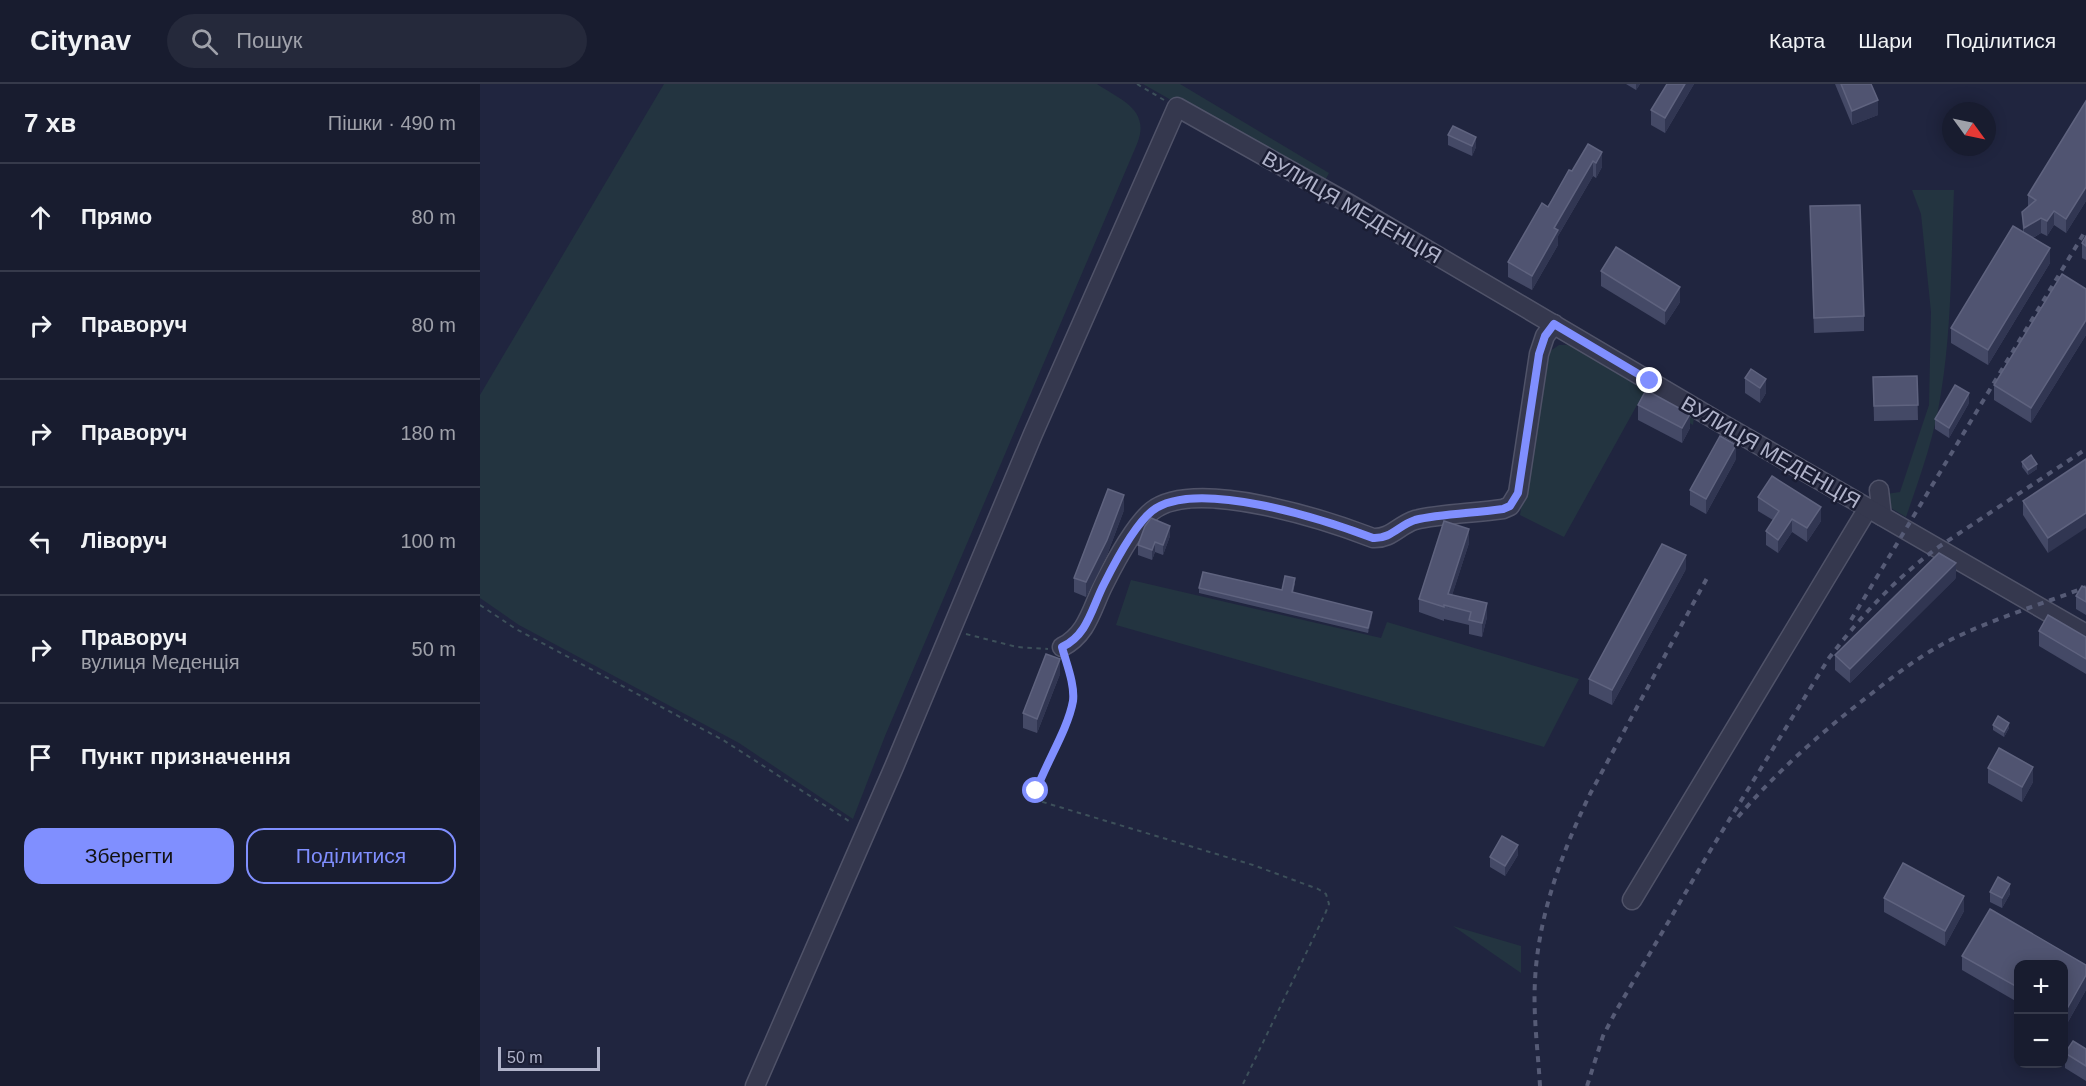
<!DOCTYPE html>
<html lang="uk">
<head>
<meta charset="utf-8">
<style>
  body { margin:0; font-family:Arial,sans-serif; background:#25293b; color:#f1f3f6 }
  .controls { position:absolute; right:18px; bottom:18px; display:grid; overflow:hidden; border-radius:12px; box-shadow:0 3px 15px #0003 }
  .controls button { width:54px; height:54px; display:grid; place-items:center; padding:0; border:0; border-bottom:2px solid #363a4b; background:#181c2f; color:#f1f3f6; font:30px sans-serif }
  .compass { position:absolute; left:1462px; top:18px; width:54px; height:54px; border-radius:50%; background:#181c2f; box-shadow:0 3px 15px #0003; rotate:123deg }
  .scale { position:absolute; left:18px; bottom:15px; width:102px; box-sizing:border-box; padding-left:6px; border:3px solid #b0b3ca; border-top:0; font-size:16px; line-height:21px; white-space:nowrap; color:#b0b3ca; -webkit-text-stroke:4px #1a1d33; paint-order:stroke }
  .stop { position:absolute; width:18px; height:18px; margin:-14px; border:4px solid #808fff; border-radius:50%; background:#fff }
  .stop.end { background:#808fff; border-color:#fff; box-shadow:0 2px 6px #0008 }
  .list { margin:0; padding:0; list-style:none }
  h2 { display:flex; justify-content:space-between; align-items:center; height:78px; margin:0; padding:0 24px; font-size:26px }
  h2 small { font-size:20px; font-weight:400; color:#9fa1aa }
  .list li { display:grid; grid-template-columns:39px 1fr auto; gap:18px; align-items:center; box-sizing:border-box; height:108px; padding:0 24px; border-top:2px solid #363a4b }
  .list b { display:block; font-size:22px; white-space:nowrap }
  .list p { margin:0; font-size:20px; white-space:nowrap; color:#9fa1aa }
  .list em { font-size:20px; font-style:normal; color:#9fa1aa }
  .actions { display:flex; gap:12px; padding:18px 24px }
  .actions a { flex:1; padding:14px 0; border:2px solid #808fff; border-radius:18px; text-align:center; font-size:21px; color:#808fff }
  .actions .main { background:#808fff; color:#111 }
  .icon { flex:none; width:33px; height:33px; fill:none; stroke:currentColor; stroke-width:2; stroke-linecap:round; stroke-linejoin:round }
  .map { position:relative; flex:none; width:1606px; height:1002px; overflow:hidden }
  header { display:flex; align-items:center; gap:36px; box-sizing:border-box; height:84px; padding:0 30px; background:#181c2f; border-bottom:2px solid #363a4b }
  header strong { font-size:28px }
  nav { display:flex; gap:33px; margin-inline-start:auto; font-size:21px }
  .search { width:420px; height:54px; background:#25293b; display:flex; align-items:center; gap:15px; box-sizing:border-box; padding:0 21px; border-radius:33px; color:#9fa1aa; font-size:22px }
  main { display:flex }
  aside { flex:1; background:#181c2f }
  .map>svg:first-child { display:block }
</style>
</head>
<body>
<header>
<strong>Citynav</strong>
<div class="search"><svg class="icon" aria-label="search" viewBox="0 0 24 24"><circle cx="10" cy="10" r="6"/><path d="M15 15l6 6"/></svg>Пошук</div>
<nav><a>Карта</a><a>Шари</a><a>Поділитися</a></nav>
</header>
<main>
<aside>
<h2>7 хв<small>Пішки · 490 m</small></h2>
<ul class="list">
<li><svg class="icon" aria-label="ahead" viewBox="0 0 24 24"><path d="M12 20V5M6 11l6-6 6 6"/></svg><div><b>Прямо</b></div><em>80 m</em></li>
<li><svg class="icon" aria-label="right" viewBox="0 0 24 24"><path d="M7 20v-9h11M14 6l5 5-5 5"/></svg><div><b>Праворуч</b></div><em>80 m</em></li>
<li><svg class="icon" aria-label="right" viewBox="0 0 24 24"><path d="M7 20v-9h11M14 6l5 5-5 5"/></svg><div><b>Праворуч</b></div><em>180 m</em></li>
<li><svg class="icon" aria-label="left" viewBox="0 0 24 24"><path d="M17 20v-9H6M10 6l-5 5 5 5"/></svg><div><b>Ліворуч</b></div><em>100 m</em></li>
<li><svg class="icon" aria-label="right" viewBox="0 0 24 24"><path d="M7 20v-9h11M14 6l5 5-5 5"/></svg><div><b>Праворуч</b><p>вулиця Меденція</p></div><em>50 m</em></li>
<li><svg class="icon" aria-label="arrive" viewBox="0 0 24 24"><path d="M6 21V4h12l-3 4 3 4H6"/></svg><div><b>Пункт призначення</b></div></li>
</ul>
<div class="actions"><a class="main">Зберегти</a><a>Поділитися</a></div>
</aside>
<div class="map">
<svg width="1606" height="1002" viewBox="0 0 1606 1002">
  <rect width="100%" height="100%" fill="#20253f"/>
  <!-- green -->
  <g fill="#233440">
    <path d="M184,0h433c24,16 54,26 40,60l-252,592 -32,83 -114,-76 -220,-118 -39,-27v-203z"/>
    <polygon points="663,0 700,0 849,89 842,102"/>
    <path d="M1432,106h42c-3,68 -2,136 -13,203 -6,42 -21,84 -35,124l-17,-10 -3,-13 14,-2 29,-87 2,-93 -10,-98z"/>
    <polygon points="1079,261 1087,261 1102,266 1214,333 1213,341 1162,312 1084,453 1040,431 1063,277 1066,270"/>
    <polygon points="651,496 901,554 907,538 1099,595 1064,663 636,541"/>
    <polygon points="973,842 1041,862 1041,889"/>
  </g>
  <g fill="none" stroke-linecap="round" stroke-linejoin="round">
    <!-- minor casing -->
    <g stroke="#505369" stroke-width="21">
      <g id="minor">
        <polyline points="1399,406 1402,432"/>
        <path d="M582,563c26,-13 30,-40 42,-63 10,-20 31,-59 48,-73 43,-34 174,9 221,27 18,1 26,-13 42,-18 24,-6 62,-7 88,-11l7,-3 8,-13 21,-139 6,-18 9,-12"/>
        <polyline points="1152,816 1388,424"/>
        <polyline points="275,1002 414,683 553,350 697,23 866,118 1239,338 1606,550"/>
      </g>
    </g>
    <!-- path -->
    <g stroke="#3d505a" stroke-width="2" stroke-dasharray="4.5 4.5" stroke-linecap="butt">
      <polyline points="657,0 684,16"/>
      <polyline points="0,521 36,545 243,656 372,739"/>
      <polyline points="486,550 537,563 568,565"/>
      <path d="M586,578c3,12 8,25 7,37 -2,20 -26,66 -35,86l-3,11 1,4 217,65 65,24 8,5 3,10 -4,10 -83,172"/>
    </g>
    <!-- minor -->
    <use href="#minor" stroke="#35384e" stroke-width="18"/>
    <!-- rail -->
    <g stroke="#565b76" stroke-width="4" stroke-dasharray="6 6" stroke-linecap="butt">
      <polyline points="1371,536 1606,146"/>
      <path d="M1258,733c40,-47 85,-86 133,-123 29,-23 58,-45 92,-60 39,-18 82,-31 123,-47"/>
      <path d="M1060,1002c-2,-35 -7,-70 -5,-105 3,-65 27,-129 55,-187l117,-216"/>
      <path d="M1107,1002l16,-50 13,-25 94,-160 119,-193c33,-43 64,-77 108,-110l149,-99"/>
    </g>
  </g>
  <!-- wall -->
  <g fill="#444966">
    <polygon points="1146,0 1160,0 1156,6"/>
    <polygon points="1187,0 1214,0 1185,49 1171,41 1171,26"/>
    <polygon points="1355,0 1391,0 1398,31 1372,41"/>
    <polygon points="1606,17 1606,117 1586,149 1574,141 1567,152 1561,149 1553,154 1570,179 1508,281 1471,259 1471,244 1543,147 1542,128 1548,123 1548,111"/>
    <polygon points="968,51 996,63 992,72 968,61"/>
    <polygon points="1108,60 1122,83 1116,94 1113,92 1078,152 1078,161 1052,206 1028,193 1028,178 1092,87"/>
    <polygon points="1330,122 1384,232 1384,247 1334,249"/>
    <polygon points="1606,152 1606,176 1602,174 1602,159"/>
    <polygon points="1121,187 1200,218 1185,241 1121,202"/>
    <polygon points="1606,205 1606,251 1551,339 1514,316 1514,301"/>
    <polygon points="1271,285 1286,309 1280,319 1265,309 1265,294"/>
    <polygon points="1437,292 1438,336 1394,337 1393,293"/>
    <polygon points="1489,319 1469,354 1455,345 1455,335"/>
    <polygon points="1158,321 1210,344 1202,359 1158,336"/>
    <polygon points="1256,375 1226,430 1210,421 1210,406"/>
    <polygon points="1606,375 1568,469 1543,431 1543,417"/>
    <polygon points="1542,378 1557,385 1548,391 1542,383"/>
    <polygon points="1278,413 1341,437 1327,458 1312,448 1298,469 1286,461 1286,447 1293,436 1278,427"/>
    <polygon points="644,426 627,471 606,513 594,508 594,494"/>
    <polygon points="690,452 683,471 675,468 672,476 658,471 658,461"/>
    <polygon points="989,459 972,511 1007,533 1002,553 989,550 989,541 964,535 964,537 939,528 939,515"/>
    <polygon points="1206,485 1132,621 1109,610 1109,595"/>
    <polygon points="1476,494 1370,599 1355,586 1355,571"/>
    <polygon points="815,499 813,509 892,533 888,549 719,509 719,504 802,506"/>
    <polygon points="1606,504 1606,531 1596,525 1596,512"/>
    <polygon points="1559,547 1606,553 1606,590 1559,562"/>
    <polygon points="580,590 557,649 543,644 543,629"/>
    <polygon points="1513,641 1529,644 1524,653 1513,646"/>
    <polygon points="1508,684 1553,698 1542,718 1508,699"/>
    <polygon points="1038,771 1025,792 1010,783 1010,773"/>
    <polygon points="1510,808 1530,810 1522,824 1510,818"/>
    <polygon points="1404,814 1484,827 1465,862 1404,828"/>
    <polygon points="1482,872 1606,881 1606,906 1584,945 1584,880 1539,880 1539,919 1482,886"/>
    <polygon points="1606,965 1606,997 1585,984 1585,969"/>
  </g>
  <!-- shaded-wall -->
  <g fill="#313652">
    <polygon points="1156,0 1160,0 1156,6"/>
    <polygon points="1205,0 1214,0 1185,49 1185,34"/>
    <polygon points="1398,16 1398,31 1372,41 1372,27"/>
    <polygon points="996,53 996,63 992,72 992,62"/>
    <polygon points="1122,68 1122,83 1116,94 1116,79"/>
    <polygon points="1113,77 1113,92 1078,152 1078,161 1052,206 1052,192 1074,144"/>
    <polygon points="1606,103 1606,117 1586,149 1586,135"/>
    <polygon points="1574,127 1574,141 1567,152 1567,137"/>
    <polygon points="1561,134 1561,149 1544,159 1544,144"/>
    <polygon points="1570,164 1570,179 1508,281 1508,266"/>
    <polygon points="1200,203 1200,218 1185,241 1185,227"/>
    <polygon points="1606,236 1606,251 1551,339 1551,324"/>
    <polygon points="1286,295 1286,309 1280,319 1280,304"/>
    <polygon points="1489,309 1489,319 1469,354 1469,344"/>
    <polygon points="1210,330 1210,344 1202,359 1202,344"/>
    <polygon points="1256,361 1256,375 1226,430 1226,415"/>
    <polygon points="1557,380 1557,385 1548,391 1548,386"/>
    <polygon points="644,411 644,426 627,471 606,513 606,498"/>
    <polygon points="1341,423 1341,437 1327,458 1327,444"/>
    <polygon points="1606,429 1606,444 1568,469 1568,454"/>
    <polygon points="1312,435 1312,448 1298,469 1298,456"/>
    <polygon points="690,442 690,452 683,471 683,461"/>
    <polygon points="989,445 989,459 968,524 968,510"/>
    <polygon points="675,458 675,468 672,476 672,466"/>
    <polygon points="1206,471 1206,485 1132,621 1132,606"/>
    <polygon points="1476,479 1476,494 1370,599 1370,585"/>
    <polygon points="1007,519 1007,533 1002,553 1002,539"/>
    <polygon points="892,528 892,533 888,549 888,544"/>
    <polygon points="580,575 580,590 557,649 557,635"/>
    <polygon points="1529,639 1529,644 1524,653 1524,648"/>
    <polygon points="1553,683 1553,698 1542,718 1542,703"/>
    <polygon points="1038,761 1038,771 1025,792 1025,782"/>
    <polygon points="1530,800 1530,810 1522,824 1522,814"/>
    <polygon points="1484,812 1484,827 1465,862 1465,847"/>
    <polygon points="1606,891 1606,906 1584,945 1584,930"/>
  </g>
  <!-- building -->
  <g fill="#505471" stroke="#5f637f" stroke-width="1.5">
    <polygon points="1187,0 1205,0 1185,34 1171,26"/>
    <polygon points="1361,0 1391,0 1398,16 1372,27"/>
    <polygon points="1606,17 1606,103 1586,135 1574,127 1567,137 1561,134 1544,144 1542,128 1556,116 1548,111"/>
    <polygon points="973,42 996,53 992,62 968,51"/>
    <polygon points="1108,60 1122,68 1116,79 1113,77 1074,144 1078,146 1052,192 1028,178 1062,119 1068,123 1089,86 1092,87"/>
    <polygon points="1380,121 1384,232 1334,234 1330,122"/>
    <polygon points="1533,142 1570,164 1508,266 1471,244"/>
    <polygon points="1606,152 1606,162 1602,159"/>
    <polygon points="1136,163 1200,203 1185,227 1121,187"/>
    <polygon points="1582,190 1606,205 1606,236 1551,324 1514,301"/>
    <polygon points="1271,285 1286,295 1280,304 1265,294"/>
    <polygon points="1437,292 1438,321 1394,322 1393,293"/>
    <polygon points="1475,301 1489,309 1469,344 1455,335"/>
    <polygon points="1166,306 1210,330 1202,344 1158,321"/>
    <polygon points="1240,352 1256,361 1226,415 1210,406"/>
    <polygon points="1551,371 1557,380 1548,386 1542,378"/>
    <polygon points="1606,375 1606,429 1568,454 1543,417"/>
    <polygon points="1292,392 1341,423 1327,444 1312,435 1298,456 1286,447 1299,427 1278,413"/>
    <polygon points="628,405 644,411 627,456 606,498 594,494"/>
    <polygon points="671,434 690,442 683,461 675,458 672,466 658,461 665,442"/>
    <polygon points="964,437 989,445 968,510 1007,519 1002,539 989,536 991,528 964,521 964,523 939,515"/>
    <polygon points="1182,460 1206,471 1132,606 1109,595"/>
    <polygon points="1459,469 1476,479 1370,585 1355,571"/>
    <polygon points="723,488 802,506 805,492 815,494 812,508 892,528 888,544 719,504"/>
    <polygon points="1602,502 1606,504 1606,518 1596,512"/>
    <polygon points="1568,531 1606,553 1606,575 1559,547"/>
    <polygon points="566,570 580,575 557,635 543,629"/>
    <polygon points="1518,632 1529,639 1524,648 1513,641"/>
    <polygon points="1519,664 1553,683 1542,703 1508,684"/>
    <polygon points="1022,752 1038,761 1025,782 1010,773"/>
    <polygon points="1423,779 1484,812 1465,847 1404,814"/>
    <polygon points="1518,793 1530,800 1522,814 1510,808"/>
    <polygon points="1510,825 1606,881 1606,891 1584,930 1584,880 1539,880 1539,904 1482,872"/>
    <polygon points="1593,957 1606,965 1606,982 1585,969"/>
  </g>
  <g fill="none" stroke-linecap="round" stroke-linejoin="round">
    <!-- route -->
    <path stroke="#808fff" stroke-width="8" d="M556,707c10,-28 32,-62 37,-90 2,-17 -7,-38 -11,-54 26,-12 30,-40 42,-63 10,-20 31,-59 48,-73 43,-34 173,9 221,27 18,1 26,-13 42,-18 24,-6 62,-7 88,-11l7,-3 8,-13 21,-139 6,-18 9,-12 96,57"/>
  </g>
  <g text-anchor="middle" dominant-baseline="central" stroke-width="5" stroke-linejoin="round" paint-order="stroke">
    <!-- street labels -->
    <g font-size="21" fill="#b0b3ca" stroke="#1a1d33">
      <text transform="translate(872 123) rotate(30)">ВУЛИЦЯ МЕДЕНЦІЯ</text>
      <text transform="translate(1291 368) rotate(30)">ВУЛИЦЯ МЕДЕНЦІЯ</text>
    </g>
  </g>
</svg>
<div class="controls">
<button>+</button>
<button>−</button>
</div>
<svg class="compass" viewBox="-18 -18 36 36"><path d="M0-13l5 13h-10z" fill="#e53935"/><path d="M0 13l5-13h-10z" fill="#9fa1aa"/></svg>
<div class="scale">50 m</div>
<div class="stop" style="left:556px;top:707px"></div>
<div class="stop end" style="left:1170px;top:297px"></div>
</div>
</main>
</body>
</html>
